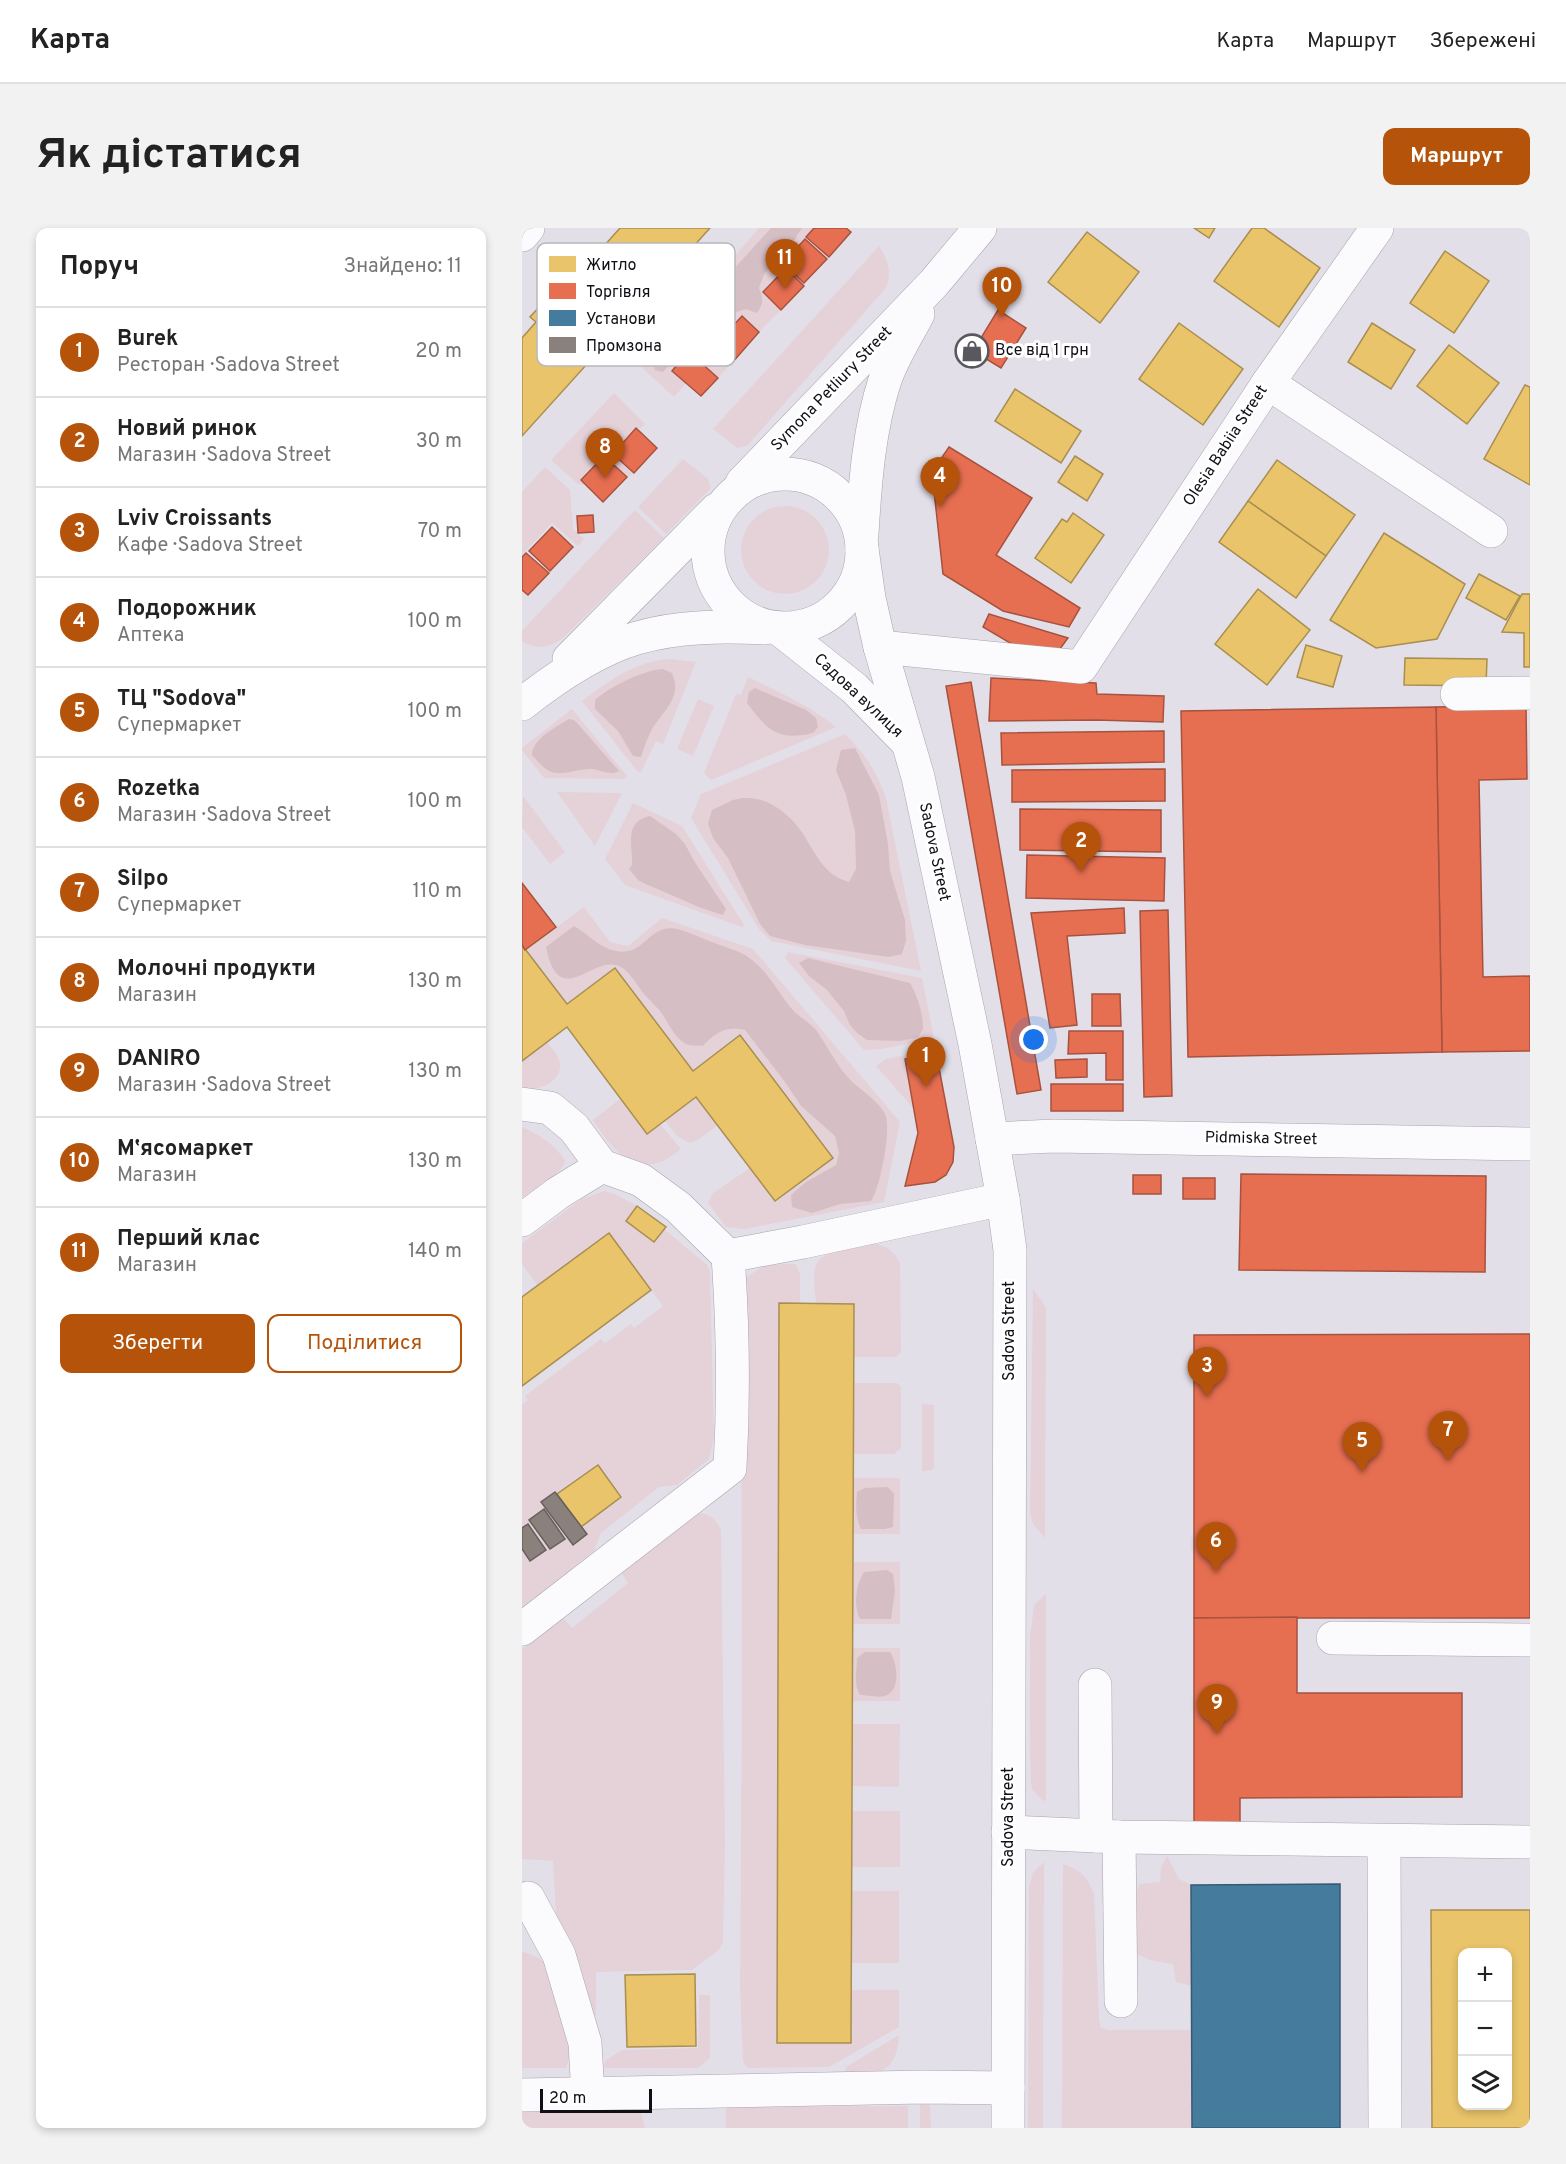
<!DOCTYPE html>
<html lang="uk">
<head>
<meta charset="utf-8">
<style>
  body { margin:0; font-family:Overpass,sans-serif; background:#f2f2f2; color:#222 }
  .controls { position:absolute; right:18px; bottom:18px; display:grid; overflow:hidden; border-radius:12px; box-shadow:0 3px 9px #0003 }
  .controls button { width:54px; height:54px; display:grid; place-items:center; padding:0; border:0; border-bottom:2px solid #e0e0e0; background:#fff; color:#222; font:30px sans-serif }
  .scale { position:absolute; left:18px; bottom:15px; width:112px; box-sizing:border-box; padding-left:6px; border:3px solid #110f15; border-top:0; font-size:16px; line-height:21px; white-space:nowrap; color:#110f15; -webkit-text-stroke:4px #fff; paint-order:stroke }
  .you { position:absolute; left:512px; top:812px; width:21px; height:21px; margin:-15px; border:4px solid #fff; border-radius:50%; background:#1a73e8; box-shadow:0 0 0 9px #1a73e833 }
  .badge { display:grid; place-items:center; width:39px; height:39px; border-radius:50%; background:#b45309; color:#fff; font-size:20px; font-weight:700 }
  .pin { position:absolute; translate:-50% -50px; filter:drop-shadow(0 2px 3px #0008) }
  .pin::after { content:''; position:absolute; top:32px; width:21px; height:18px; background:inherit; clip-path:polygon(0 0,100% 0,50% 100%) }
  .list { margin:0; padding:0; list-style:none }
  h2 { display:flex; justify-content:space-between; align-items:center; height:78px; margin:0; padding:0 24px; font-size:26px }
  h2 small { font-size:20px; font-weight:400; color:#767676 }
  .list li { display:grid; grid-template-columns:39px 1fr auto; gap:18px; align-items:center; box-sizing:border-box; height:90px; padding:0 24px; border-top:2px solid #e0e0e0 }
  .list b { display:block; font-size:22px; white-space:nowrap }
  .list p { margin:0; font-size:20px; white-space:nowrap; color:#767676 }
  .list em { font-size:20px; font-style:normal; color:#767676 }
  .actions { display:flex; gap:12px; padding:18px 24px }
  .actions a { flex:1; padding:14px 0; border:2px solid #b45309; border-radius:12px; text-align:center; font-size:21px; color:#b45309 }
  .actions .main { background:#b45309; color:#fff }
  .icon { flex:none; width:33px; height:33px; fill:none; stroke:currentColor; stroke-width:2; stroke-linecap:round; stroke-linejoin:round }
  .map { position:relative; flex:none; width:1008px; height:1900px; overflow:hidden; border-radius:12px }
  header { display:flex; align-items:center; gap:36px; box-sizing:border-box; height:84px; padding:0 30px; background:#fff; border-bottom:2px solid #e0e0e0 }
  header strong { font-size:28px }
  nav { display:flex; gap:33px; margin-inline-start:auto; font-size:21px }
  .intro { display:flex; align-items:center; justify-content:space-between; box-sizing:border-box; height:144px; padding:0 36px }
  h1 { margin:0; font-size:42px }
  .button { padding:15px 27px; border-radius:12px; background:#b45309; color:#fff; font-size:21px; font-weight:700 }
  main { display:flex; gap:36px; padding:0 36px }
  aside { flex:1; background:#fff; border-radius:12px; box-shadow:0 3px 9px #0003 }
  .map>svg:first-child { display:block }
</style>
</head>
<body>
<header>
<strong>Карта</strong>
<nav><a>Карта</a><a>Маршрут</a><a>Збережені</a></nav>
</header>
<div class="intro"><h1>Як дістатися</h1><a class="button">Маршрут</a></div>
<main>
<aside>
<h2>Поруч<small>Знайдено: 11</small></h2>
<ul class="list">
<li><span class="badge">1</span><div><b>Burek</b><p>Ресторан · Sadova Street</p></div><em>20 m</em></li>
<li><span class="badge">2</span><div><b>Новий ринок</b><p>Магазин · Sadova Street</p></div><em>30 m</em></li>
<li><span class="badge">3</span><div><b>Lviv Croissants</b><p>Кафе · Sadova Street</p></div><em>70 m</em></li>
<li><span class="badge">4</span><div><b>Подорожник</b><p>Аптека</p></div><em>100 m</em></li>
<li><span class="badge">5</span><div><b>ТЦ &quot;Sodova&quot;</b><p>Супермаркет</p></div><em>100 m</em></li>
<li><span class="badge">6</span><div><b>Rozetka</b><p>Магазин · Sadova Street</p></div><em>100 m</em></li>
<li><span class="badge">7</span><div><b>Silpo</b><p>Супермаркет</p></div><em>110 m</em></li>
<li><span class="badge">8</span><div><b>Молочні продукти</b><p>Магазин</p></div><em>130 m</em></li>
<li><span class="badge">9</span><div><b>DANIRO</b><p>Магазин · Sadova Street</p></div><em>130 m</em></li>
<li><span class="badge">10</span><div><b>Мʼясомаркет</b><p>Магазин</p></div><em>130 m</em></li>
<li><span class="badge">11</span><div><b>Перший клас</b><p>Магазин</p></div><em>140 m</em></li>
</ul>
<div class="actions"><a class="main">Зберегти</a><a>Поділитися</a></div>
</aside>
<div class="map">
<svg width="1008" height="1900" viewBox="0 0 1008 1900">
  <rect width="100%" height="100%" fill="#e3dfe9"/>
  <!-- green -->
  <g fill="#e4d2d8">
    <polygon points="237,0 292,0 284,9 307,29 261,35 282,55 282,58 264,41 241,64 259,82 237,104 220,89 192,118 210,135 196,150 166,124 150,142 164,155 152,169 117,137"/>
    <path d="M357,18c9,13 14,29 6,43l-138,157 -10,2 -24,-19z"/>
    <polygon points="92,165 123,196 116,202 114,200 91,226 112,245 105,249 82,228 59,252 63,257 56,256 29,232"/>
    <polygon points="161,231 186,251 189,260 144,306 116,279"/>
    <polygon points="23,239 48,262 51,301 62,311 56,318 30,295 0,327 0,264"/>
    <circle cx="263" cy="322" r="44"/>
    <path d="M113,282l29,28 -101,100c-13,10 -27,12 -41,3v-10z"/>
    <path d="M148,431l26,3 -33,82 -7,-3 -15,31h-3l-56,-71c27,-20 53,-40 88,-42z"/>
    <path d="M226,449c31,15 62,29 88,50l-125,53 -7,-7 32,-79 5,1z"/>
    <polygon points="176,471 192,478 171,528 155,521"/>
    <polygon points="50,481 105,548 102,551 22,550 0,522 0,520"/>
    <path d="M323,506c20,19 32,38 41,64l35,173 -150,-30 -12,-12 -68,-111 10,-24z"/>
    <polygon points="35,564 100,565 73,618"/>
    <polygon points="1,568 43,624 28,636 0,599"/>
    <polygon points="111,575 160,598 222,697 220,699 103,657 83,631"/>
    <polygon points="62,679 88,714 106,718 140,690 231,721 378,894 362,974 222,1001 204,999 186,975 191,965 228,940 253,973 310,929 218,807 171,843 93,740 45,776 3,722"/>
    <polygon points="266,724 400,750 412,810 360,821 342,822 263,730"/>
    <path d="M25,814c5,7 14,15 13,25 -1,17 -24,24 -38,22v-28z"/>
    <polygon points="414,821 414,824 383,831 393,882 354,838 364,831"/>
    <polygon points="174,869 196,897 177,911 168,915 155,908 143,893"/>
    <path d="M98,871l27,35 13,-10 21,25c-39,34 -66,6 -88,-29z"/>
    <path d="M0,899c15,6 36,20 43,34 -5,16 -30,27 -43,37z"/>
    <polygon points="82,963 93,966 115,978 104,993 132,1014 142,1001 185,1037 188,1044 192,1209 187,1231 155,1257 137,1259 79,1305 72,1323 49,1341 44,1348 0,1380 0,1177 6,1172 3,1168 79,1111 83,1115 109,1096 112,1100 141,1078 87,1005 16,1058 0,1036 0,1015 60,971"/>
    <path d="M351,1015c13,3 22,8 27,21l1,88 -5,5h-43v-53l-37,-1c-1,-11 -4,-28 0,-38 6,-16 42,-19 57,-22z"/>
    <polygon points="264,1036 274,1036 278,1046 278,1076 256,1815 329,1815 330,1762 377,1762 377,1799 307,1839 226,1840 221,1834 218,1761 220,1463 219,1083 222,1051 241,1038"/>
    <polygon points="511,1061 524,1079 523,1310 511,1296 508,1285"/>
    <polygon points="331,1155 375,1155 379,1159 379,1220 372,1226 331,1226"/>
    <polygon points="400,1176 412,1177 412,1239 410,1242 400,1243"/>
    <polygon points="331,1250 378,1250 378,1306 330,1306"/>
    <path d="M173,1285c15,0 20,5 26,17l4,313 -2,99 -4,8 -27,20 -96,2v42l-3,5 -37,-105 -3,-53 -31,-2v-210l41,-31 9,10 56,-45 -8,-12z"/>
    <rect x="330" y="1334" width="48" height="62"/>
    <polygon points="524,1366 524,1572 521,1573 510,1561 509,1554 508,1526 508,1409 512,1377"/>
    <rect x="330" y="1420" width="48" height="53"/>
    <polygon points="330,1496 378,1496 377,1559 330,1558"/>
    <rect x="330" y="1583" width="48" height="56"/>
    <polygon points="645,1628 657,1651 669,1657 670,1758 654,1754 651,1736 628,1732 615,1726 615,1664 617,1656 638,1654 639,1640"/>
    <polygon points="522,1634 521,1900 506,1900 507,1659 511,1645"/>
    <path d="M541,1636c19,7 24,12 31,30l5,126 2,8 8,2h83v98h-130z"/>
    <rect x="329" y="1663" width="48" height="72"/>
    <polygon points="0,1723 17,1730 31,1742 50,1824 44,1840 0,1840"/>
    <polygon points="177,1767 188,1767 188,1830 177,1839 172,1840 84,1840 82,1838 83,1833 100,1822 176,1820"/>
    <path d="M377,1807c-2,40 -22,39 -55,42l2,-10z"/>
    <polygon points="398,1876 408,1877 409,1900 398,1900"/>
    <polygon points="386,1878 386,1900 204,1900 204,1879"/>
    <polygon points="118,1880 123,1900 0,1900 0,1881"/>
  </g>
  <!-- forest -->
  <g fill="#d6bec5">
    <path d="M249,0h31l-16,25 -12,9 -10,12 -5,14c4,10 5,16 -2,25l-11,-4 -13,4 -21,26 -11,7 -10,1 -12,8 -16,17 -8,-2 -2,-9 7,-12 11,-8 10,-14z"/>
    <path d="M141,441l9,4c11,24 -9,38 -20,56 -5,9 -8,19 -11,28l-8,-1 -15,-25 -23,-22v-9c14,-13 49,-30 68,-31z"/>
    <path d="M233,460l51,22 10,8 2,9 -5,6c-35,8 -45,-2 -66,-30l2,-11z"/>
    <path d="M47,491l5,1 4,4 41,47c-8,5 -18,-1 -27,-2 -13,-1 -30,8 -43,2 -6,-3 -12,-11 -17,-16 0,-16 24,-28 37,-36z"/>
    <path d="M333,520l24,47 9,49 2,27 15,49 1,21 -4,13 -13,3 -84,-12 -35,-9 -10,-12 -32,-66 -15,-20 -5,-14 4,-14c7,-3 14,-7 21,-10 30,-9 57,13 72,37 13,21 20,38 44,45l7,-13 -1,-38 -9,-36 -10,-25 5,-20z"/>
    <path d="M128,588l26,18 9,10 9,17 32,48 -3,6 -22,-7 -62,-27 -10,-12 3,-4c1,-20 -9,-43 18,-49z"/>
    <path d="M52,698c14,8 26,22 42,25 31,6 32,-31 65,-21 11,3 22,9 34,13 11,5 23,7 33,14 20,13 29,35 44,52 7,8 17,13 24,21 11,15 18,31 30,45 11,14 31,23 39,39 7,14 -5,75 -14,87l-31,3 -28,9 -20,-6 -1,-12 15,-13 30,-17 3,-12 -4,-17 -34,-30 -16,-24 -40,-52c-19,-4 -29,2 -42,16 -4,-1 -10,0 -14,-1 -14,-4 -21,-24 -29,-34 -5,-6 -11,-11 -16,-17 -7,-9 -12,-18 -20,-25 -28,-22 -64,47 -78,-22z"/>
    <path d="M286,730l102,25c8,14 13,31 13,46l-5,8 -17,4 -34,-1 -10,-7 -7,-8 -6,-14 -17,-21 -18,-14 -10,-13z"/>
    <path d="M366,1259l6,7 -1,33 -8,2h-24c-6,-12 -5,-24 -4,-37l8,-4z"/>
    <path d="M365,1342l6,4 2,17 -4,28h-31c-7,-14 -4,-34 4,-47z"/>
    <path d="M343,1424h25c7,11 12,38 -5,44 -6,2 -18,-1 -25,-1 -7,-12 -3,-23 -3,-37z"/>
  </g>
  <!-- homes -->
  <g fill="#e9c46a" stroke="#a88e50" stroke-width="1.5" fill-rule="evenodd">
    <polygon points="98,0 188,0 0,208 0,110 14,94 8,89 33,62 38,67"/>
    <polygon points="672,0 693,0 687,10"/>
    <polygon points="730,0 742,0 798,40 757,99 692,53"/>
    <polygon points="565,4 617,44 578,95 526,54"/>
    <polygon points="923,23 967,53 932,105 888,75"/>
    <polygon points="657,95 721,141 681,197 617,151"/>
    <polygon points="850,95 893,122 869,161 826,134"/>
    <polygon points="927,117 977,155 945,196 895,158"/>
    <polygon points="1003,157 1008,159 1008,257 962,231"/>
    <polygon points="493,161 559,203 539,235 473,193"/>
    <polygon points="553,228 581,246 565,273 536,254"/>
    <polygon points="755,232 833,287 804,328 726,273"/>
    <polygon points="726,273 804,328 774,370 697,314"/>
    <polygon points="551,285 582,307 549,355 513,330 540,291 545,294"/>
    <polygon points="862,305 943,356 915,411 854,420 808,392"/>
    <polygon points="957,346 998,368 984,392 944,370"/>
    <polygon points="736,361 788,402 745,457 693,416"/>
    <polygon points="1000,366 1008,366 1008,439 1002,439 1002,405 980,404"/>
    <polygon points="784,417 820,428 811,459 775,449"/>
    <polygon points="883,430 965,431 964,458 882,457"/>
    <polygon points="0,717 45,776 93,740 171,843 218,807 311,930 253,973 174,869 125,906 45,799 0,833"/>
    <polygon points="115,978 144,999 132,1014 104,993"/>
    <polygon points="87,1005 129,1062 0,1158 0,1069"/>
    <polygon points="257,1075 332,1076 329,1815 255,1815"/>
    <polygon points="76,1237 99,1269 59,1299 35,1266"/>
    <path d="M909,1682h99v218h-98zM940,1724h46v154h-46z"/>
    <polygon points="173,1746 174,1818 105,1819 103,1747"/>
  </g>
  <!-- shops -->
  <g fill="#e76f51" stroke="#a7523f" stroke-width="1.5">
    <polygon points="292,0 324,0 329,4 307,29 284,9"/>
    <polygon points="283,11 305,31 282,55 261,35"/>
    <polygon points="264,40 282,58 259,82 241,64"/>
    <polygon points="476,82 504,100 479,140 451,123"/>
    <polygon points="220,88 237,104 210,135 192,118"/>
    <polygon points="166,123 196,150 179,168 150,143"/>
    <polygon points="114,200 135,220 112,245 91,226"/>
    <polygon points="427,219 510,270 474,327 558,380 547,399 481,383 421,346 410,244"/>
    <polygon points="82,228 105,249 81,274 59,252"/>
    <polygon points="71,287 72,304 56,305 55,288"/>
    <polygon points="30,299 51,319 28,343 7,323"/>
    <polygon points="4,325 27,345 6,367 0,362 0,329"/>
    <polygon points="467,386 546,410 532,429 519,433 461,399"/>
    <polygon points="469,450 574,455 575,466 642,468 641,494 575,492 467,493"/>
    <polygon points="449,454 519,862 495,866 424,458"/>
    <polygon points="1004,477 1005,551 957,552 961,749 1008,748 1008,823 920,824 914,479"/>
    <polygon points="914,479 920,824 666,829 659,483"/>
    <polygon points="642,503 642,534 480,537 479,505"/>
    <polygon points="643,541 643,573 490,574 490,542"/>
    <polygon points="498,581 639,582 639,624 498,622"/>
    <polygon points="505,627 643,630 642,673 504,670"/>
    <polygon points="0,655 34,699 3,722 0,717"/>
    <polygon points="602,680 603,705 545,708 555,797 528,800 509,685"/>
    <polygon points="646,682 650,868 622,869 618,683"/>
    <polygon points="570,766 598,766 599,798 570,798"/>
    <polygon points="547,803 601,803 601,852 584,852 584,825 546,826"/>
    <polygon points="414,824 432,919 431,934 424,947 413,954 383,958 396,905 383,831"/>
    <polygon points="565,831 565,849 534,850 533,832"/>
    <rect x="529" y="856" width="72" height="27"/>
    <polygon points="719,946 964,948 963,1044 717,1042"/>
    <rect x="611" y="947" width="28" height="19"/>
    <rect x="661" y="950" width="32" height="21"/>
    <polygon points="1008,1106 1008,1390 672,1390 672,1107"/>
    <polygon points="775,1389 775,1465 940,1465 940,1569 718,1570 718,1600 672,1600 672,1390"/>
  </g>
  <!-- public -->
  <polygon fill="#457b9d" stroke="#355b74" stroke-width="1.5" points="818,1656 818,1900 670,1900 669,1657"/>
  <!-- industry -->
  <g fill="#8a817c" stroke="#665f5d" stroke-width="1.5">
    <polygon points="33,1264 65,1306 51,1317 19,1274"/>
    <polygon points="22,1281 43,1311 28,1321 7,1292"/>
    <polygon points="6,1296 24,1322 8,1333 0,1321 0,1300"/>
  </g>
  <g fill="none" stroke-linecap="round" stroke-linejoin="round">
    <!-- minor casing -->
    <g stroke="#a7a4ab" stroke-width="34">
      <g id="minor">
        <polyline points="0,7 6,0"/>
        <polyline points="746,155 969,303"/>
        <circle cx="263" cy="323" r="77"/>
        <polyline points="220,255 412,55 458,0"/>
        <path d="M340,306c3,-51 7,-105 23,-154 8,-23 22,-45 33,-66"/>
        <polyline points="340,321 347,370 358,419 396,549 453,816 481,971 488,1022 486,1900"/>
        <polyline points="256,400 332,460 383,512"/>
        <polyline points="358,419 559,439 746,155 855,0"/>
        <polyline points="47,431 194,282"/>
        <polyline points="935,466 1008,465"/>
        <path d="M0,476c33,-26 74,-54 115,-66 42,-12 85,-12 128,-10"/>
        <polyline points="0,876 28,880 52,900 80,938"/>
        <polyline points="470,911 532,908 1008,916"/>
        <path d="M0,992l36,-27 44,-27 39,14 37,27 50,49c5,71 6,141 2,212l-208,161"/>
        <polyline points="206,1028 281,1014 481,971"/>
        <polyline points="811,1410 1008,1412"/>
        <polyline points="573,1457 574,1608"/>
        <polyline points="486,1604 597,1609 1008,1614"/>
        <polyline points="597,1609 599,1773"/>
        <polyline points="862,1613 863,1900"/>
        <polyline points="6,1670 37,1727 63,1815 66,1867"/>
        <polyline points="0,1867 401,1859 486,1860"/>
      </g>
    </g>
    <!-- minor -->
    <use href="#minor" stroke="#fbfafc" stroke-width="33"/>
  </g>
  <!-- icons -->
  <defs>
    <g id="shop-ring" transform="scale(1.725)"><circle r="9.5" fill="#fff" stroke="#5a585f" stroke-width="1.5"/><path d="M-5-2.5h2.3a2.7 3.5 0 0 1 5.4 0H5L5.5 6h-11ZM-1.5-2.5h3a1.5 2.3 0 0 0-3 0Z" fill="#5a585f"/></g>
  </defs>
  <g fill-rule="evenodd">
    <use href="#shop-ring" x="450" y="123"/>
  </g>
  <g text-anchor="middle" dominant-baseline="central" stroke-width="6" stroke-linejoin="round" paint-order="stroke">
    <!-- poi labels -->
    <g font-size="16" fill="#110f15" stroke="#fff" text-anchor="start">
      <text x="473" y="123">Все від 1 грн</text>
    </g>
    <!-- street labels -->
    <g font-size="16" fill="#110f15" stroke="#fff">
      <text transform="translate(310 161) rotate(-46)">Symona Petliury Street</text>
      <text transform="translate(704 218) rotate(-57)">Olesia Babiia Street</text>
      <text transform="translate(336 468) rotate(43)">Садова вулиця</text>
      <text transform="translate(412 624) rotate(78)">Sadova Street</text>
      <text transform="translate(739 911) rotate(1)">Pidmiska Street</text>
      <text transform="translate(488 1103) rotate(-90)">Sadova Street</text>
      <text transform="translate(487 1589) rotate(-90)">Sadova Street</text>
    </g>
  </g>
  <!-- legend -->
  <rect x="15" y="15" width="198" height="123" rx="9" fill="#fff" stroke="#b8b7b9" stroke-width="1.5"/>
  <rect x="27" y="28" width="27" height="16" fill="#e9c46a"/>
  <rect x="27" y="55" width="27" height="16" fill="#e76f51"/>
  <rect x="27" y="82" width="27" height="16" fill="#457b9d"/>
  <rect x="27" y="109" width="27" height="16" fill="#8a817c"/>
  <g font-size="16" fill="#110f15">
    <text x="64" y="42">Житло</text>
    <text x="64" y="69">Торгівля</text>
    <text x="64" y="96">Установи</text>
    <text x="64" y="123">Промзона</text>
  </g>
</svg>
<div class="controls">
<button>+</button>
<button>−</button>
<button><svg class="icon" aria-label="layers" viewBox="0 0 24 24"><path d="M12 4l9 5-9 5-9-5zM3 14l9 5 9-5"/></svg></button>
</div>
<div class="scale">20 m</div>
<div class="you"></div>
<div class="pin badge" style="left:404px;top:859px">1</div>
<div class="pin badge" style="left:559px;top:644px">2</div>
<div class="pin badge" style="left:685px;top:1169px">3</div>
<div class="pin badge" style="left:418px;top:279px">4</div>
<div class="pin badge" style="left:840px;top:1244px">5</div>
<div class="pin badge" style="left:694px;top:1344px">6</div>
<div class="pin badge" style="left:926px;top:1233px">7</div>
<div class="pin badge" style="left:83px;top:250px">8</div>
<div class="pin badge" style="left:695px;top:1506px">9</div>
<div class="pin badge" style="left:480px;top:89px">10</div>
<div class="pin badge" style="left:263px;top:61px">11</div>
</div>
</main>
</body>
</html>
